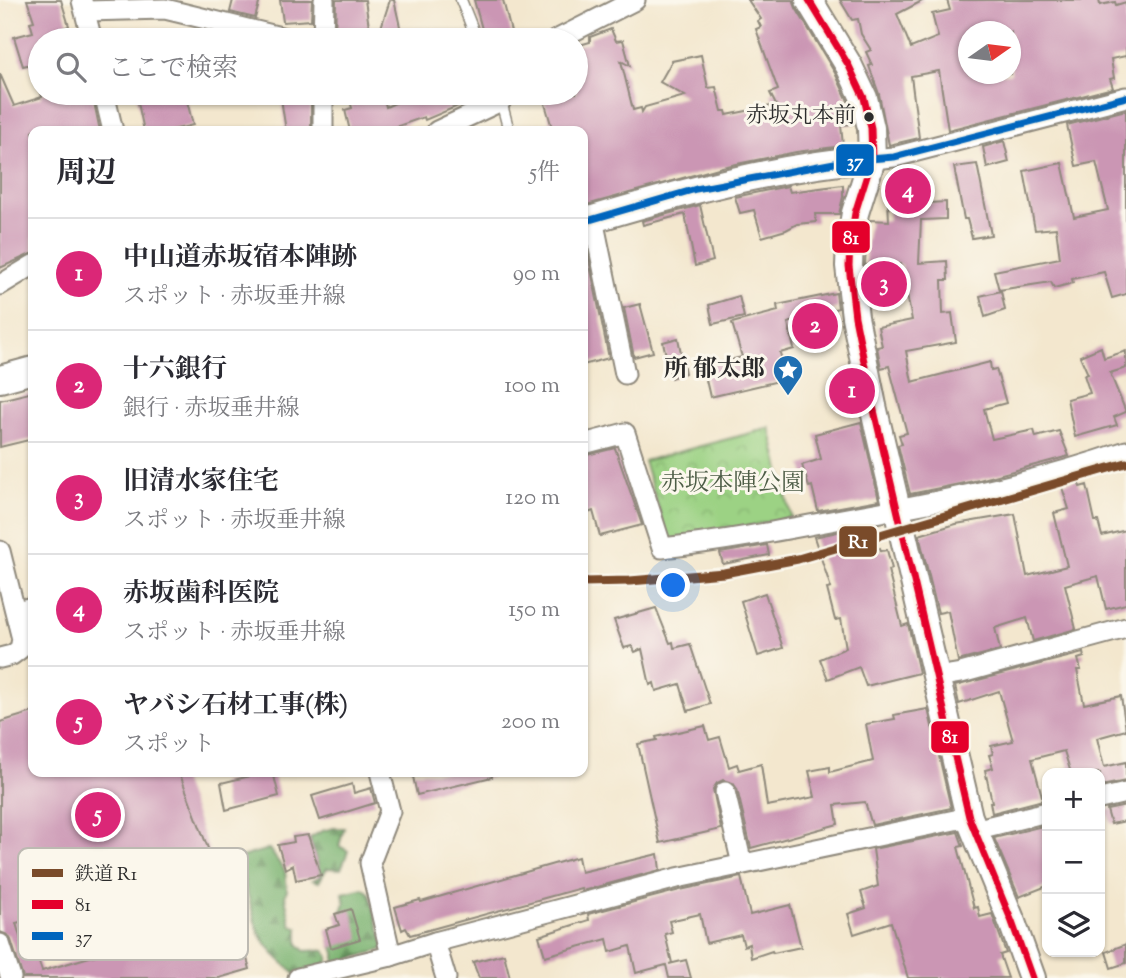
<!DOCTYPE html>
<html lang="ja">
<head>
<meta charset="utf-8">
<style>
  body { margin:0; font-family:"Sorts Mill Goudy","Noto Serif JP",serif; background:#f2f2f3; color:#2b2b33 }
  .controls { position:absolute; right:21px; bottom:21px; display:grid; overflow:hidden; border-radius:14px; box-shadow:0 2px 5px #0004 }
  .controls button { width:63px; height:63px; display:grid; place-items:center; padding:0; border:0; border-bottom:2px solid #e1e1e2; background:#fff; color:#2b2b33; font:35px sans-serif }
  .compass { position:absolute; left:958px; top:21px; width:63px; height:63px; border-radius:50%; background:#fff; box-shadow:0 2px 5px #0004; rotate:76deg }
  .you { position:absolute; left:674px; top:586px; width:24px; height:24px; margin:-18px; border:5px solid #fff; border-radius:50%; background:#1a73e8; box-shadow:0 0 0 10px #1a73e833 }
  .badge { display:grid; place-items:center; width:46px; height:46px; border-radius:50%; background:#db2777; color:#fff; font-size:23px; font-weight:700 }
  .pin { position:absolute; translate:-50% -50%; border:4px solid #fff; box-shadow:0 2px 7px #0006 }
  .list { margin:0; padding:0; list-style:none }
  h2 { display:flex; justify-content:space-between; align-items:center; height:91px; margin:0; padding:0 28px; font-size:30px }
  h2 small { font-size:23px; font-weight:400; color:#7c7c81 }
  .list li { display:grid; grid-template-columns:46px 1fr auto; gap:21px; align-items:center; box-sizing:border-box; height:112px; padding:0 28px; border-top:2px solid #e1e1e2 }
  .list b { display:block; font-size:26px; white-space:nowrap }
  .list p { margin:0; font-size:23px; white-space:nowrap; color:#7c7c81 }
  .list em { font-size:23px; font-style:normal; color:#7c7c81 }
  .icon { flex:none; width:38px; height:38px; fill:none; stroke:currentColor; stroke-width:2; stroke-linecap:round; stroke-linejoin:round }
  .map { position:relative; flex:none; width:1126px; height:978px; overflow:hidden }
  .search { position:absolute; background:#fff; box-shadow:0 2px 5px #0004; left:28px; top:28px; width:560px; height:77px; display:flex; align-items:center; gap:18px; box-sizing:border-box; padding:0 24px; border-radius:38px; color:#7c7c81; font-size:26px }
  .panel { position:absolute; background:#fff; box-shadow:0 2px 5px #0004; left:28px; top:126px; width:560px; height:651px; border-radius:14px }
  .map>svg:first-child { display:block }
</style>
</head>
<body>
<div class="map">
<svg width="1126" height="978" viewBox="0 0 1126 978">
  <defs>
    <pattern id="forest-firs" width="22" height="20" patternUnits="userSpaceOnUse" patternTransform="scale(1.75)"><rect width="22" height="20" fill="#7db472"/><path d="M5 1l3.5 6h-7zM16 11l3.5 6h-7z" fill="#67935e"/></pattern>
    <pattern id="park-crowns" width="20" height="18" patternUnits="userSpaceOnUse" patternTransform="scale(1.75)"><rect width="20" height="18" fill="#9cd284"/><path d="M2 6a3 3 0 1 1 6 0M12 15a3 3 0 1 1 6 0" fill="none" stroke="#87b472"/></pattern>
  </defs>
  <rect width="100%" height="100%" fill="#fbf7ec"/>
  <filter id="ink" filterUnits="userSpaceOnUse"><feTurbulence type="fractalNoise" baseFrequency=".0143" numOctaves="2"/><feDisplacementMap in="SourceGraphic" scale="14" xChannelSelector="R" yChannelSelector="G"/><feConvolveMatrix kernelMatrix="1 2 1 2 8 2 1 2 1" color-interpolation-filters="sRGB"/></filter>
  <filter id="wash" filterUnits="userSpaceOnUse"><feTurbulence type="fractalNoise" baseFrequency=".00686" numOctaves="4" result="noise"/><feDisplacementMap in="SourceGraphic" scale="28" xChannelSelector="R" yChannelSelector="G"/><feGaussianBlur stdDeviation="1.57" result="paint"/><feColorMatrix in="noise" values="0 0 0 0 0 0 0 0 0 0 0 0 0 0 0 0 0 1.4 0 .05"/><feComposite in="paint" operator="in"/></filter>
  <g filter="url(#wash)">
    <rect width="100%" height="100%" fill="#f3e7ce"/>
    <!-- forest -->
    <g fill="url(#forest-firs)" stroke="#54704e" stroke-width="2">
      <polygon points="334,828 344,828 339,846 348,851 341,869 327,868 319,882 313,880 321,876 310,838 322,831"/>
      <polygon points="269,849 285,871 287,890 285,897 291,925 298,928 298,944 305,951 324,950 329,957 326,968 297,976 274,954 258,932 238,858"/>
      <polygon points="363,888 369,893 385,949 335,963 335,953 330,939 342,928 339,919 345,903 343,893"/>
    </g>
    <!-- park -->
    <polygon fill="url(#park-crowns)" stroke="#647e58" stroke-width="2" points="770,428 791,517 669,543 644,461"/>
    <g id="blocks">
      <!-- building -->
      <g fill="#cb96b4" fill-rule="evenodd">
        <polygon points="27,0 61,0 69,26 58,30 62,40 40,40 40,62 23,66 14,37 33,32 30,22 34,21"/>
        <polygon points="233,0 260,0 255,18 230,12"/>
        <polygon points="280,0 312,0 311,20 283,22"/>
        <polygon points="336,0 365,0 371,40 335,40"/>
        <polygon points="390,0 394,0 403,40 377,40"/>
        <polygon points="474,0 503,0 513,40 485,40"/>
        <polygon points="748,0 793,0 796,8 835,73 849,103 853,124 841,125 843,146 796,152 722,167 583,206 583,131 553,131 543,97 560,93 576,93 576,46 590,42 590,37 611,29 616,41 623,40 630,66 621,61 633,110 641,108 642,112 645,107 685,96 660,82 672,61 701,55 708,88 716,87 722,111 726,111 727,115 776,105 770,93 778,90 756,29 761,27 758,21 761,19"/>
        <path d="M840,0h84l-27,14 14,34 27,-11 -6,-23 18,-4 -3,-10h152l1,5 15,-3 1,3 10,-3v54l-15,3 3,19 -4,1 3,9 -165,42 -9,-59 -28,5 8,62 -30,7 -10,-51 -10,-28 3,-1 -6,-13 5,-2 -10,-16 -3,-15 -6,1zM969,32h42v42h-42z"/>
        <polygon points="0,74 14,106 42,97 41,93 92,93 100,131 33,131 33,253 0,268"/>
        <polygon points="136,93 185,93 193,125 168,131 144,131"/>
        <polygon points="282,93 311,93 311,131 286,131 282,105"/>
        <polygon points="348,93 378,93 379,100 384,99 386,107 417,93 486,94 425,120 424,117 384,131 350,131 345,110 352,108"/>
        <polygon points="1126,110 1126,294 1112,298 1104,272 1072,279 1073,283 1054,288 1051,282 999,290 994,271 1060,258 1056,228 1035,230 1024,171 1062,163 1074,217 1108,210 1096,162 1076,166 1067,125"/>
        <polygon points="1004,141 1009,162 987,168 983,147"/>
        <polygon points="977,164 991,235 972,238 967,219 964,219 954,167"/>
        <polygon points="925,174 929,203 946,202 946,219 921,220 919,263 947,261 948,280 942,280 943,314 952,313 956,342 906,351 912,382 990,362 991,370 996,369 1006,403 984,409 992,439 1034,430 1036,437 1059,431 1069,456 979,480 910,494 898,445 902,444 899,435 907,433 889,366 881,368 877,347 882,346 878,327 912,320 901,264 865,265 866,245 870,220 889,221 887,179"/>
        <polygon points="843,185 843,197 839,214 815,214 816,222 797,224 786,230 762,237 754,210 740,213 735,197 788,186 790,192"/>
        <polygon points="700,205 713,261 695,266 685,214 643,225 642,221"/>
        <polygon points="583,250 587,250 609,358 583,365"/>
        <polygon points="1001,291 1005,310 985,317 980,296"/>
        <polygon points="836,293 838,308 788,323 794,349 780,353 787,379 710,397 703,367 742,357 732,323 778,311 777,305"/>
        <polygon points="739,296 744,317 713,324 709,305"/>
        <polygon points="640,304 653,352 634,357 624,308"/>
        <polygon points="678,338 685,373 671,378 663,342"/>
        <polygon points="1101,347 1104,358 1126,351 1126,368 1110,373 1126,412 1114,417 1117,425 1075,437 1067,399 1090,393 1084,375 1088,374 1080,356"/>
        <polygon points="33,392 33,439 0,447 0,400"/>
        <polygon points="861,422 879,500 818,511 812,486 809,487 802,465 821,459 815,434"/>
        <polygon points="615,448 642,525 600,536 593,511 583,515 583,456"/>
        <polygon points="1077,479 1080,487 1087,485 1095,521 1098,521 1102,536 1126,530 1126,604 1106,609 1098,576 1065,585 1076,629 1033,641 1027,618 995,628 1000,650 958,661 948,611 938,613 919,535 956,524 1015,514 1027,576 1067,566 1054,513 1069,509 1061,484"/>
        <polygon points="847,530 853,555 880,548 881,551 887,550 892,569 888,570 902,626 908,624 919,673 866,686 859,667 828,679 820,659 846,648 841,619 835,620 827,589 831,588 814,537"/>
        <polygon points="767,545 769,555 723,564 720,553"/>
        <polygon points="765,593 783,648 758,656 741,601"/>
        <polygon points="656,608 670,643 673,642 674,648 690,644 710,704 688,711 680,684 656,691 654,683 650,685 642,649 635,652 632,646 624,648 614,620"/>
        <polygon points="1083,653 1084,657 1078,659 1081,670 1077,670 1084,704 1121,696 1126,730 1097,738 1104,767 1126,762 1126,781 1101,786 1100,773 1071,773 1064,751 1032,759 1043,800 992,813 990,802 992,802 985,770 993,768 989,755 993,754 991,746 1013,741 999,691 959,704 955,686"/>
        <polygon points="928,709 951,808 872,825 865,802 835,805 838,824 751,848 737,789 733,783 723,780 717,783 713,789 721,829 660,843 638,744 657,740 656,737 705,726 709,740 720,737 729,767 737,764 739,770 761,764 767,806 815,797 809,771 830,767 830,772 873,761 866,724 895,719 894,715"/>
        <polygon points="33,712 33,772 179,772 212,859 80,908 74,908 73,905 37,918 16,923 25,954 35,951 42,971 127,946 121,924 202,900 213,903 220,929 237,924 250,969 219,978 23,978 11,940 8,935 0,932 0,722"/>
        <polygon points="267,772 273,772 279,796 226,810 221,783"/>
        <polygon points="412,772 492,772 492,777 417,795"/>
        <polygon points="352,784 354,793 371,788 375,803 320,820 312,796"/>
        <polygon points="1126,806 1126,821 1111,824 1107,810"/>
        <polygon points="1047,825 1047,886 1019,897 994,838"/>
        <polygon points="958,832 963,846 958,847 974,908 978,907 980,917 992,914 1006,953 1000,955 1008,978 908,978 891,922 854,934 848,914 866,908 861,892 878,886 873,849"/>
        <polygon points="308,835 321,875 296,880 293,865 285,869 278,845 294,842 293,837"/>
        <polygon points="658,854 660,870 582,891 581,888 410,935 406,928 402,930 395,907 420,900 421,902 578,857 581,872"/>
        <polygon points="741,877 750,915 790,905 801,947 773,953 772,951 751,958 749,944 744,946 741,935 706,943 700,914 669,921 672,932 665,934 672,963 669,964 686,960 691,978 669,978 666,965 636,973 630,946 610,952 607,939 545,956 539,936 589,920 588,914 680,890"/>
        <polygon points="351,909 360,939 331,948 326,929 339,925 335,914"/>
        <polygon points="1126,944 1126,963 1111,968 1106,952"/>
        <polygon points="504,954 510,978 479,978 473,962"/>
      </g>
    </g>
  </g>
  <g filter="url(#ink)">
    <use href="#blocks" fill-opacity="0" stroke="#8f897c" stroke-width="2"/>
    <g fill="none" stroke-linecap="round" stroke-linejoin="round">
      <!-- service casing -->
      <g stroke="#8f897c" stroke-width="13">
        <g id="service">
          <polyline points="461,0 477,40"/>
          <polyline points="501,101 509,131"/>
        </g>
      </g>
      <!-- minor casing -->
      <g stroke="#8f897c" stroke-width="23">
        <g id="minor">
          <polyline points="82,1 92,40"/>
          <polyline points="86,11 165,9 293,40"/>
          <polyline points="323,40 324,0"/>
          <polyline points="556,40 635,0"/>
          <polyline points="104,93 113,131"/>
          <polyline points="323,131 323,93"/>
          <polyline points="437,131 501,101 498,93"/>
          <polyline points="872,159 894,157 1126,97"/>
          <polyline points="593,219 625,374"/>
          <polyline points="0,285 33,265"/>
          <path d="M583,444l42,-11 37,115c58,-6 116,-17 174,-28 97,-17 196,-36 290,-69"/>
          <polyline points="0,551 22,639 20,649 12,655 0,658"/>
          <polyline points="16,611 33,607"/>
          <polyline points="937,677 961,673 1126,628"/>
          <polyline points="380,772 390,811 370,863 391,956"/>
          <polyline points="725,792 742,864"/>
          <polyline points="1100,799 1126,793"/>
          <polyline points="974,830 1047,812"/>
          <polyline points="435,942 446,978"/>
          <polyline points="0,944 11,978"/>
          <polyline points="298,978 391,956 435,942 677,878 969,817"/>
        </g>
      </g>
      <!-- secondary casing -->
      <g stroke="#8f897c" stroke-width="30">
        <g id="secondary">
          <polyline points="809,0 849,66 864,98 871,128 872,159 855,213 850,243 849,266 855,317 873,406 969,817 1012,922 1032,978"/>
          <path d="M583,222c93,-28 191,-56 289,-63"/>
          <polyline points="0,379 33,370"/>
        </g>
      </g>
      <!-- service -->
      <use href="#service" stroke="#fff" stroke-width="10"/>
      <!-- minor -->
      <use href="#minor" stroke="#fff" stroke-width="19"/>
      <!-- secondary -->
      <use href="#secondary" stroke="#fff" stroke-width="26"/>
      <!-- bus-1 casing -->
      <g stroke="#fbf7ec" stroke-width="12">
        <polyline id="bus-1" points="809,0 849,66 864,98 871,128 872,159 855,213 850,243 849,266 855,317 873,406 969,817 1012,922 1032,978"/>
      </g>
      <!-- bus-2 casing -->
      <g stroke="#fbf7ec" stroke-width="12">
        <polyline id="bus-2" points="583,222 696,189 845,161 894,157 1126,97"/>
      </g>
      <!-- bus-1 -->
      <use href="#bus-1" stroke="#e4002b" stroke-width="7"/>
      <!-- bus-2 -->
      <use href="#bus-2" stroke="#0065bd" stroke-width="7"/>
      <!-- rail-1 casing -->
      <g stroke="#fbf7ec" stroke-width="14">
        <polyline id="rail-1" points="583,582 630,581 724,573 798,559 1126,463"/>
      </g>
      <!-- rail-1 -->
      <use href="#rail-1" stroke="#7a4b2a" stroke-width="9"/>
    </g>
  </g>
  <!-- icons -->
  <defs>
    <g id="sight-pin" transform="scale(1.575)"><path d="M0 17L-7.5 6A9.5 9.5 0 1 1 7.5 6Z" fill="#1f6fb2" stroke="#fbf7ec"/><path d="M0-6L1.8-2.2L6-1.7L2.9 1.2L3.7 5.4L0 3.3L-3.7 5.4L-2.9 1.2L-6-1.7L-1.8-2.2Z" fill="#fff"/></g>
  </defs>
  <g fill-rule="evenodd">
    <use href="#sight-pin" x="788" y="370"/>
  </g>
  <!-- markers -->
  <circle fill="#2b2b2b" stroke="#fbf7ec" stroke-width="2.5" cx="869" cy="117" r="6"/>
  <g text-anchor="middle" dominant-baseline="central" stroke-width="6" stroke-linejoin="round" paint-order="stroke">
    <!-- bus labels -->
    <g font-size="22" fill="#2b2b2b" stroke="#fbf7ec" text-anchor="end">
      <text x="856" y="117">赤坂丸本前</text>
    </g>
    <!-- poi labels -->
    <g font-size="24" font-weight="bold" fill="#2b2b2b" stroke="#fbf7ec" text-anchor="end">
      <text x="765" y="370">所 郁太郎</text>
    </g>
    <!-- park labels -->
    <g font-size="24" fill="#4d5d46" stroke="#fbf7ec">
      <text x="733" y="484">赤坂本陣公園</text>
    </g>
  </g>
  <!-- legend -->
  <rect x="18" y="848" width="230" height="112" rx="10" fill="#fbf7ec" stroke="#bdbab2" stroke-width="2"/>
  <rect x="32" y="869" width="31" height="8" fill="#7a4b2a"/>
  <rect x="32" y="900" width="31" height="9" fill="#e4002b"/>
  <rect x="32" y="932" width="31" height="8" fill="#0065bd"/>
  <g font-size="19" fill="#2b2b2b">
    <text x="75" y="880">鉄道 R1</text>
    <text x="75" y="911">81</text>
    <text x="75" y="943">37</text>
  </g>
  <g stroke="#fbf7ec" stroke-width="2.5">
    <rect x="835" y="143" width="40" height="34" rx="7" fill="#0065bd"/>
    <rect x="831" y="220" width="40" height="34" rx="7" fill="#e4002b"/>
    <rect x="838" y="525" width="40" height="33" rx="7" fill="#7a4b2a"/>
    <rect x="930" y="720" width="40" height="34" rx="7" fill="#e4002b"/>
  </g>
  <g font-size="19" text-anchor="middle" font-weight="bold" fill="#fff">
    <text x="855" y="167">37</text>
    <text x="851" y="244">81</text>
    <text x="858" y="548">R1</text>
    <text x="950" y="743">81</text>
  </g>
</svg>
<div class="controls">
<button>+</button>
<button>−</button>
<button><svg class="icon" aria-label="layers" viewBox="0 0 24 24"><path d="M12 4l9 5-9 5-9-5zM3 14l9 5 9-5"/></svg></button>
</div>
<svg class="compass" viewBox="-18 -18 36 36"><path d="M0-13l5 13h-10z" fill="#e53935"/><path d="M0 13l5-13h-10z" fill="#7c7c81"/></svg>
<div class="you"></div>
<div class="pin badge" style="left:852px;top:391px">1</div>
<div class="pin badge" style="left:815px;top:326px">2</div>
<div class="pin badge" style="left:884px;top:284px">3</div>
<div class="pin badge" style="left:908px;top:191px">4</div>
<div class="pin badge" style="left:98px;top:815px">5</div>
<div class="search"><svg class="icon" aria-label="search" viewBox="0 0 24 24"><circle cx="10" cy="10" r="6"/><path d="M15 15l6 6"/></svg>ここで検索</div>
<section class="panel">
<h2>周辺<small>5件</small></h2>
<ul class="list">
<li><span class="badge">1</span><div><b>中山道赤坂宿本陣跡</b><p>スポット · 赤坂垂井線</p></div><em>90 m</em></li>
<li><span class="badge">2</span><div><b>十六銀行</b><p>銀行 · 赤坂垂井線</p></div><em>100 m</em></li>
<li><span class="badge">3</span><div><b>旧清水家住宅</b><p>スポット · 赤坂垂井線</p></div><em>120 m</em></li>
<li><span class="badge">4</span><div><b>赤坂歯科医院</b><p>スポット · 赤坂垂井線</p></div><em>150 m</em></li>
<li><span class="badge">5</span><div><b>ヤバシ石材工事(株)</b><p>スポット</p></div><em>200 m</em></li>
</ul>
</section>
</div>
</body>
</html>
